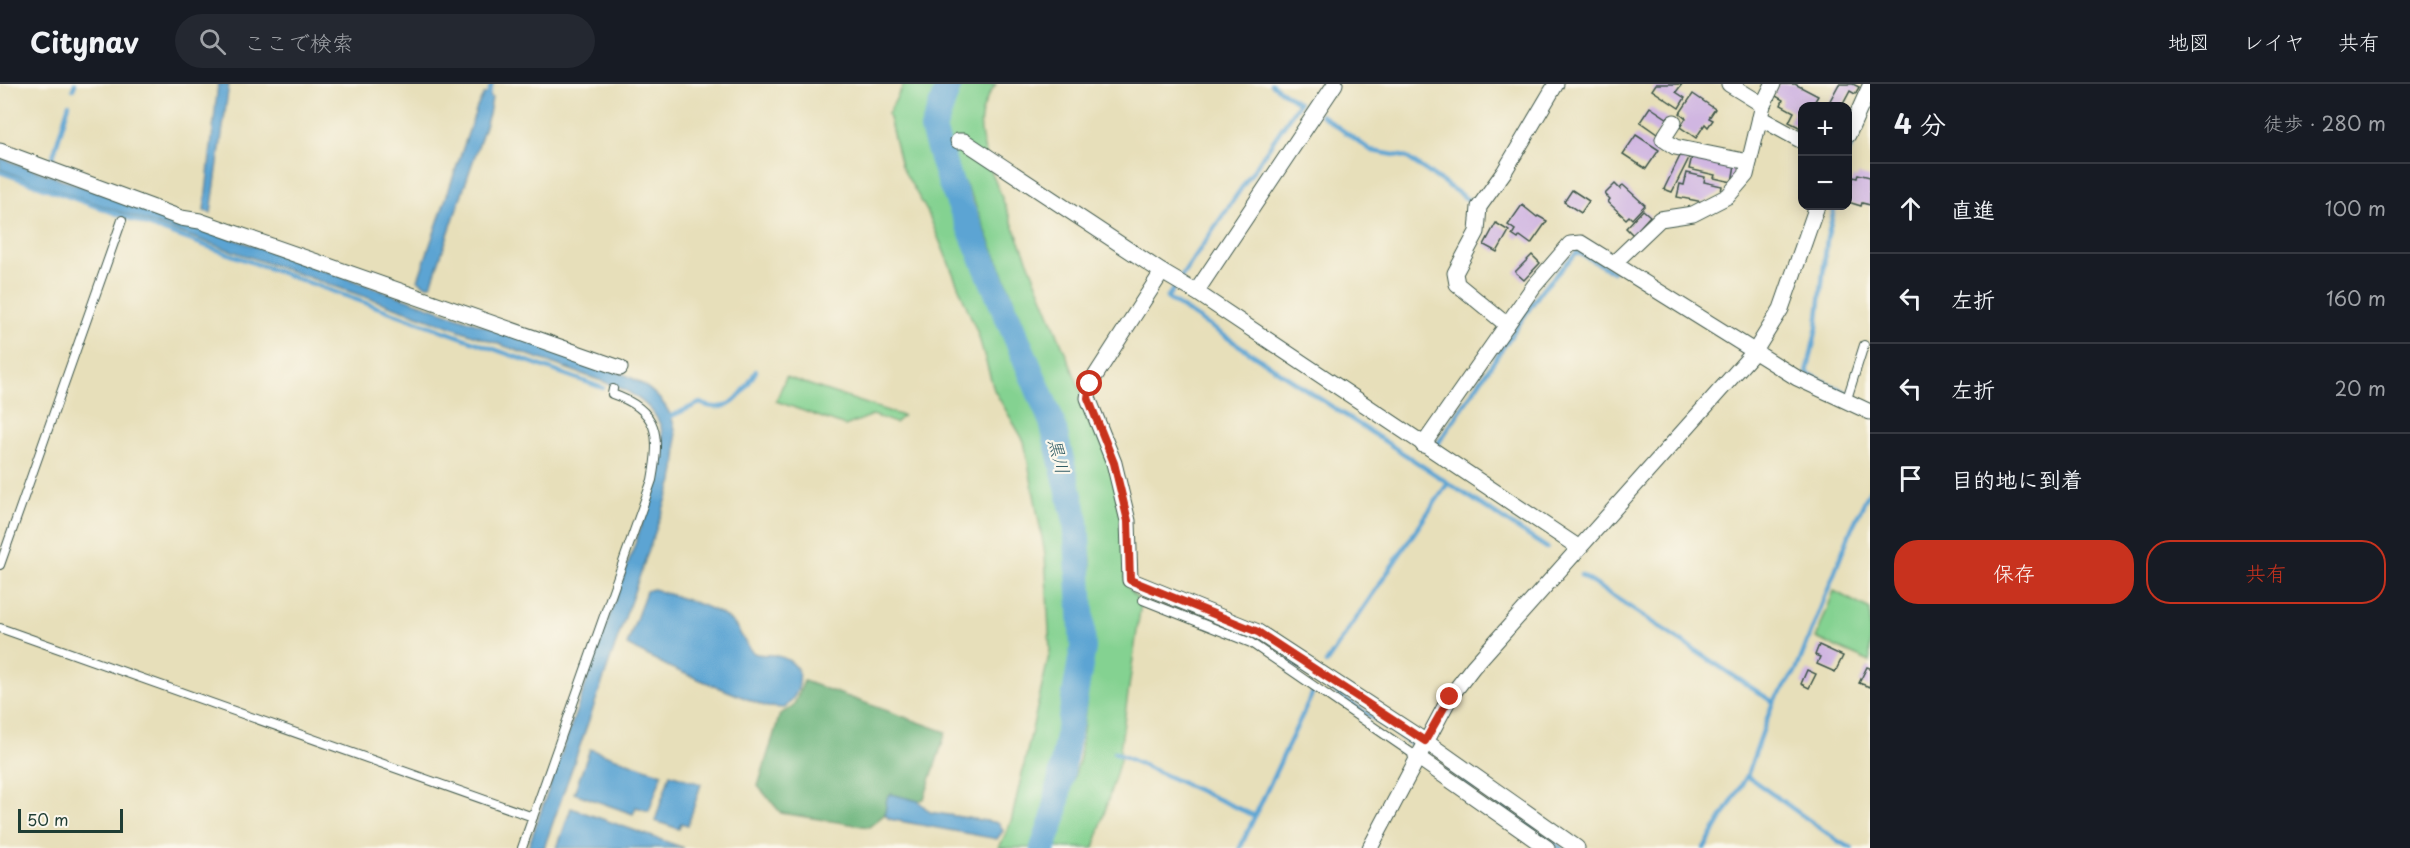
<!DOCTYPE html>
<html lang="ja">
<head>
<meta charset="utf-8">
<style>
  body { margin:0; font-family:"Playpen Sans","Klee One",sans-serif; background:#242831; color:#f1f3f6 }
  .controls { position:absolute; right:18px; top:18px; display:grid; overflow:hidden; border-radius:12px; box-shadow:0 3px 15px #0003 }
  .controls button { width:54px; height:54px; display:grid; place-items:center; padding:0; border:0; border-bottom:2px solid #363941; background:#171b24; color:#f1f3f6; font:30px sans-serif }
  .scale { position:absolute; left:18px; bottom:15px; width:105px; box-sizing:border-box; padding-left:6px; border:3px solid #1f3d34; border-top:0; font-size:16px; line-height:21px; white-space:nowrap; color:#1f3d34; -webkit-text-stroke:4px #fbf7ec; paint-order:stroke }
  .stop { position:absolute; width:18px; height:18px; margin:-14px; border:4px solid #c8321e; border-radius:50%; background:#fff }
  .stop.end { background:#c8321e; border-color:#fff; box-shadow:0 2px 6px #0008 }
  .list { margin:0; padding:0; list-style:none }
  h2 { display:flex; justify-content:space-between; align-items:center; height:78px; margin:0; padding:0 24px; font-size:26px }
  h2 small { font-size:20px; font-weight:400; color:#9ea1a6 }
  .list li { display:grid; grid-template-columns:39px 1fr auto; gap:18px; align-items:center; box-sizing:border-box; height:90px; padding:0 24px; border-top:2px solid #363941 }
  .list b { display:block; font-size:22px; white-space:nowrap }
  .list em { font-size:20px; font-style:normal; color:#9ea1a6 }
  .actions { display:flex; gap:12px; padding:18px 24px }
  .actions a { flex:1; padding:14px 0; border:2px solid #c8321e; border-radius:24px; text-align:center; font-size:21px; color:#c8321e }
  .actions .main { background:#c8321e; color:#fff }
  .icon { flex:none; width:33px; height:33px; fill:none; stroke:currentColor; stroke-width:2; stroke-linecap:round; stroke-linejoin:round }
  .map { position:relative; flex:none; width:1870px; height:764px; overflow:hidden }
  header { display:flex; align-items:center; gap:36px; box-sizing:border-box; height:84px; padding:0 30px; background:#171b24; border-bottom:2px solid #363941 }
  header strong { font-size:28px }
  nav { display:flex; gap:33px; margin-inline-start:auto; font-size:21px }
  .search { width:420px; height:54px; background:#242831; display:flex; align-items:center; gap:15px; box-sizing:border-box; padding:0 21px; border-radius:33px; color:#9ea1a6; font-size:22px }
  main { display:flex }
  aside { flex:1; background:#171b24 }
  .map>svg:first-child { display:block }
</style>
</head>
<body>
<header>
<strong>Citynav</strong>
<div class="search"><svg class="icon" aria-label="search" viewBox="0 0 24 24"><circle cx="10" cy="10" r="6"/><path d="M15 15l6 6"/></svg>ここで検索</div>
<nav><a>地図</a><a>レイヤ</a><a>共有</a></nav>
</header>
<main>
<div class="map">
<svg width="1870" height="764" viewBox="0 0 1870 764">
  <rect width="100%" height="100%" fill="#fbf7ec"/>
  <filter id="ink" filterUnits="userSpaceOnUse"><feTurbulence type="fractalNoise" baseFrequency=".0167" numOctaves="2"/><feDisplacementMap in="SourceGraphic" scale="12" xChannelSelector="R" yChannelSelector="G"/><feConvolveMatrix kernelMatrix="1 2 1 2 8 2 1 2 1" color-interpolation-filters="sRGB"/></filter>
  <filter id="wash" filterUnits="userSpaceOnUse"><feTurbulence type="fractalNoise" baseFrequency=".008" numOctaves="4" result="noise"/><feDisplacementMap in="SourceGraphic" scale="24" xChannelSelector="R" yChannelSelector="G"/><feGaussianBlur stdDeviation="1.35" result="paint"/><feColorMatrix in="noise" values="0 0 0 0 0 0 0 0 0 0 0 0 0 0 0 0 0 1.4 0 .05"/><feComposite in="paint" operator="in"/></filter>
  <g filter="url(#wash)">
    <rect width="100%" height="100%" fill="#e7dfba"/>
    <!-- green -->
    <g fill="#84d291" stroke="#528862" stroke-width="1.5">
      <polygon points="904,0 938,0 927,40 933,74 951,109 1034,313 1068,442 1077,535 1074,587 1045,743 1035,764 999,764 1011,738 1050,567 1045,470 1024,357 994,306 978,250 928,129 901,82 888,30"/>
      <path d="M957,0h39c-23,32 -16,48 -7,82l121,296 13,59 2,62 16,20 -21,147v10l-26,88h-42l28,-90 10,-92 1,-107 -9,-54 -51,-163 -59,-145 -26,-48 -3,-30z"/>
      <polygon points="786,293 903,332 895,339 873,331 845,342 776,317"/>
      <polygon points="1834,507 1870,526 1870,578 1816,554"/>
    </g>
    <!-- forest -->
    <polygon fill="#6bb47b" stroke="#457858" stroke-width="1.5" points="804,597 946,648 924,715 918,717 891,710 887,714 885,730 869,743 781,729 758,702 780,630 793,623"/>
    <!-- water -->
    <g fill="#5ca4d3" stroke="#3e7084" stroke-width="1.5">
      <polygon points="218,0 229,0 211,129 204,127"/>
      <polygon points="484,10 489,10 492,14 489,30 431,201 425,201 418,196 477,23"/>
      <path d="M0,74l626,217c49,24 57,55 47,106l-129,367h-16l131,-372c10,-45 4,-66 -38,-88l-212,-76 -376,-130 -33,-13z"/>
      <path d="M653,505c22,8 63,17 80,34 8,8 12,24 21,30 6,3 12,1 18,2 34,5 34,32 13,53l-18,-1 -96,-39 -44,-23 19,-54z"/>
      <polygon points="590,665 662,690 649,727 636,723 633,730 574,709"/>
      <polygon points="670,690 701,700 688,741 681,739 679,745 655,737"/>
      <polygon points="891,710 918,717 930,728 999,739 1003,747 997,755 889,735 885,730 887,714"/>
      <polygon points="571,724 684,764 557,764"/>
    </g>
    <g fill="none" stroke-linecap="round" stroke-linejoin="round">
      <!-- stream -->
      <g stroke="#5ca4d3" stroke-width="4.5">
        <polyline points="1271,0 1299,19 1167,214 1547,464"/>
        <polyline points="73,5 75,0"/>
        <polyline points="487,14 492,0"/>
        <polyline points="1321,31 1372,67 1406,73 1473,119"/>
        <polyline points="1848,69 1855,53"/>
        <polyline points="51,79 69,20"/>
        <polyline points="0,88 603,304"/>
        <polyline points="1835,122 1827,155 1817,243 1807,289 1849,310"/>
        <path d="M667,334l33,-15c31,14 42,-9 56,-32"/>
        <polyline points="1437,361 1542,206 1577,168 1613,188"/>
        <polyline points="1581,491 1773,618 1747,692 1704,764"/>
        <polyline points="1289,577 1419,665"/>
        <polyline points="1326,579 1448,399"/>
        <polyline points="1773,618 1796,587 1851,446 1870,406"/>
        <polyline points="1114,668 1255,732"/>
        <polyline points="1448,685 1561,764"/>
        <polyline points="1747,692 1841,759 1852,764"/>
        <polyline points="1240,764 1313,608"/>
      </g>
      <!-- river -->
      <polyline stroke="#5ca4d3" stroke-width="26" points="949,0 933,45 947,90 1052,338 1076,437 1083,564 1054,733 1043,764"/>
    </g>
    <g id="blocks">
      <!-- building -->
      <g fill="#d0b6e1">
        <polygon points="1656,0 1682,0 1676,8 1685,14 1679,24 1652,6"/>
        <polygon points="1779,0 1795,0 1818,12 1812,22 1802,22 1801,44 1789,38 1794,28 1781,21 1783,16 1774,11"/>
        <polygon points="1839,0 1853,0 1859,3 1855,10 1850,7 1842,22 1827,22"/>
        <polygon points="1693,10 1715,25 1709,34 1713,36 1708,43 1705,40 1696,54 1680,43 1686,34 1680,29"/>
        <polygon points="1650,23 1668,35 1657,50 1640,38"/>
        <polygon points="1636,51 1659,66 1646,85 1623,70"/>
        <polygon points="1681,70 1689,74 1672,108 1664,105"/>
        <polygon points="1692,72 1735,81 1732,98 1714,94 1715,91 1689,85"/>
        <polygon points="1687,89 1705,93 1704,98 1722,102 1721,108 1703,118 1677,113 1680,100 1684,101"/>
        <polygon points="1858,90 1870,93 1870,121 1862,119 1861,122 1848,118 1848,97 1852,98 1853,93 1857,94"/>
        <polygon points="1615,100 1620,105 1623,101 1645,121 1632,135 1629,132 1626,135 1608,118 1610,115 1605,110"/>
        <polygon points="1572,106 1589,117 1581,129 1564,118"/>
        <polygon points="1522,121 1537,133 1538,132 1547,137 1531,160 1520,152 1518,155 1512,151 1515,146 1508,141"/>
        <polygon points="1643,126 1650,132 1633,151 1626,144"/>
        <polygon points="1496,139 1509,147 1497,168 1484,161"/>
        <polygon points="1532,171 1540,179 1524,196 1515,188"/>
        <polygon points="1819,561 1843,572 1835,588 1817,580 1820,573 1815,571"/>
        <polygon points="1867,583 1870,584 1870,603 1859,599"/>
        <polygon points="1807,586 1816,590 1809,604 1801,600"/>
      </g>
    </g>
  </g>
  <g filter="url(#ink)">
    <use href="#blocks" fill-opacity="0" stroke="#3d5548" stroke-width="1.5"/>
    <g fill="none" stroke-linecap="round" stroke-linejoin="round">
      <!-- service casing -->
      <g stroke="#3d5548" stroke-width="10">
        <g id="service">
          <polyline points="1846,318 1864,261"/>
          <polyline points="0,481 122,136"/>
          <polyline points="1143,516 1251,559 1416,672"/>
          <polyline points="0,544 533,733"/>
          <path d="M522,764l130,-368c8,-44 8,-70 -40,-86l1,-5"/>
        </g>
      </g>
      <!-- minor casing -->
      <g stroke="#3d5548" stroke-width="17">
        <g id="minor">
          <polyline points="1729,0 1763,21"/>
          <polyline points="1760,34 1802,57"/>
          <polyline points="1674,38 1663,55 1675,63 1749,78"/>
          <polyline points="1848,51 1870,2"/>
          <polyline points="958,57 964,57 1162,188 1196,208 1578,463"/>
          <polyline points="0,67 181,134 200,137 620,284"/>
          <polyline points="1614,179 1660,135 1693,130 1728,112 1746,91 1763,21 1773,0"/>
          <polyline points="1162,188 1090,300 1088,314 1114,379 1128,437 1130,496 1258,548 1425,657 1577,764"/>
          <polyline points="1196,208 1335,0"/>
          <polyline points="1507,241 1457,200 1455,189 1477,148 1479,123 1504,88 1556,0"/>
          <polyline points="1423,361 1534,202 1570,160 1581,159 1797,294 1870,328"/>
          <polyline points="1416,672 1547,764"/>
          <polyline points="1370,764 1450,613 1473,583 1755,267 1781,225 1817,122"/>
        </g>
      </g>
      <!-- service -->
      <use href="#service" stroke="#fff" stroke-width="8"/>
      <!-- minor -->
      <use href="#minor" stroke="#fff" stroke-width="15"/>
    </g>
  </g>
  <g fill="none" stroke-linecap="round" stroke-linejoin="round" filter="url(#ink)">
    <!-- route -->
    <polyline stroke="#c8321e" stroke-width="8" points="1090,300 1088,314 1114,379 1128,437 1130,496 1258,548 1425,657 1450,613"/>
  </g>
  <g text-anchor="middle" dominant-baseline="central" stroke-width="4.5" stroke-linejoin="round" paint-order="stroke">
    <!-- water labels -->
    <g font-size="18" font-style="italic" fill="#315c64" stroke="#fbf7ec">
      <text transform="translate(1060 372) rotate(76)">黒川</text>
    </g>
  </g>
</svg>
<div class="controls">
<button>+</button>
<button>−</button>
</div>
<div class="scale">50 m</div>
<div class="stop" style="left:1090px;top:300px"></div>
<div class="stop end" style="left:1450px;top:613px"></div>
</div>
<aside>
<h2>4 分<small>徒歩 · 280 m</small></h2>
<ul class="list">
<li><svg class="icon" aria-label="ahead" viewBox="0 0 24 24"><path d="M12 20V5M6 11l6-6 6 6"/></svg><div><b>直進</b></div><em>100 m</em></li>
<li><svg class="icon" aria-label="left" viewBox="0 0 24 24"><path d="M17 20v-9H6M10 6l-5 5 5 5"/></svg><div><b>左折</b></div><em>160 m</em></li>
<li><svg class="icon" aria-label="left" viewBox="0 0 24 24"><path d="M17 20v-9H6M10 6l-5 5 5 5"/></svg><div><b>左折</b></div><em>20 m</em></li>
<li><svg class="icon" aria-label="arrive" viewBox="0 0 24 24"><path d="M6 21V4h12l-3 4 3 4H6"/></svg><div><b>目的地に到着</b></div></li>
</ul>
<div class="actions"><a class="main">保存</a><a>共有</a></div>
</aside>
</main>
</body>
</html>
